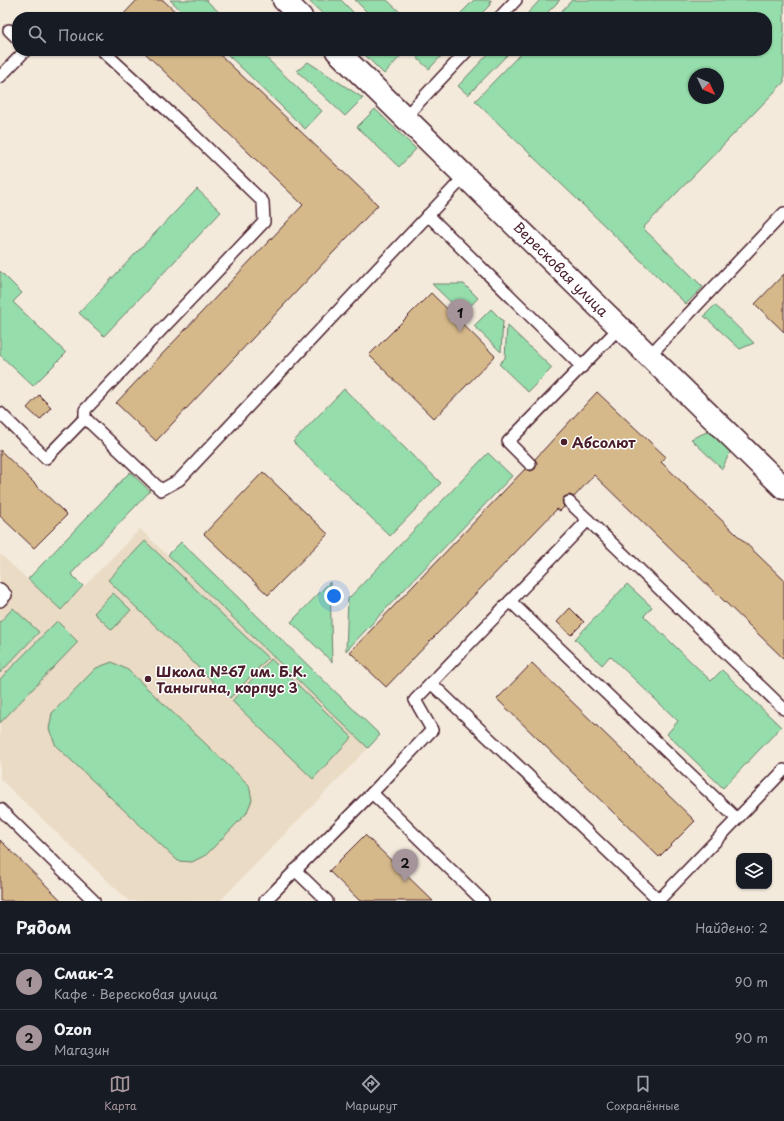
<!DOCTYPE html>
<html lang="ru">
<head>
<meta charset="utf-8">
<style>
  body { margin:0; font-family:"Playpen Sans",sans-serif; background:#242831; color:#f1f3f6 }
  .controls { position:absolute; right:12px; bottom:12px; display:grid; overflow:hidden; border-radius:8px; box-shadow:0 1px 3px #0004 }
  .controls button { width:36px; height:36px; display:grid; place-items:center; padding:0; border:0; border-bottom:1px solid #363941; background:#171b24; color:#f1f3f6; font:20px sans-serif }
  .compass { position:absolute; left:688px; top:68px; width:36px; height:36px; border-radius:50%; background:#171b24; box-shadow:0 1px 3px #0004; rotate:134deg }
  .you { position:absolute; left:334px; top:596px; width:14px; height:14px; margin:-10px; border:3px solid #fff; border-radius:50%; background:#1a73e8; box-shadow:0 0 0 6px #1a73e833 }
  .badge { display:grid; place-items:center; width:26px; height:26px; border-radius:50%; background:#a6949b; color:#111; font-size:13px; font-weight:700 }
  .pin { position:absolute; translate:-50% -33px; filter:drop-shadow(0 1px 2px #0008) }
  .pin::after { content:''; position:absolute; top:21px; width:14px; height:12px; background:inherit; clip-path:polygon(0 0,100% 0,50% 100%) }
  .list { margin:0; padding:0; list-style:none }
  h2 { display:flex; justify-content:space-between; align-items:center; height:52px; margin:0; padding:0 16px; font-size:17px }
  h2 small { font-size:13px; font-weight:400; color:#9ea1a6 }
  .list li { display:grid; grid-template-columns:26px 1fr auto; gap:12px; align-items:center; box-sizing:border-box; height:56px; padding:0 16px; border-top:1px solid #363941 }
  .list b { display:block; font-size:15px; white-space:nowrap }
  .list p { margin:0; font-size:13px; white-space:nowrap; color:#9ea1a6 }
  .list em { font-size:13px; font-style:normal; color:#9ea1a6 }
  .icon { flex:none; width:22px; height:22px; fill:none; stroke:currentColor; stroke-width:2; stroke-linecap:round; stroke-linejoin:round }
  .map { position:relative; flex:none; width:784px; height:901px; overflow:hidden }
  .search { position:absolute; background:#171b24; box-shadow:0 1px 3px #0004; left:12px; right:12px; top:12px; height:44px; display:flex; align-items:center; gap:10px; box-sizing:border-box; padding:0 14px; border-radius:16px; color:#9ea1a6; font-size:15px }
  .sheet { height:164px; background:#171b24 }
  nav { display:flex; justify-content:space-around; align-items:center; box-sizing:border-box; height:56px; border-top:1px solid #363941; background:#171b24; font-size:11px; color:#9ea1a6 }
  nav a { display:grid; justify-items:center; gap:2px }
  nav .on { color:#a6949b }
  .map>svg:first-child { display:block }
</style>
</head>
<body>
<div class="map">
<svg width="784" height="901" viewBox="0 0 784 901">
  <rect width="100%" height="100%" fill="#f3eadc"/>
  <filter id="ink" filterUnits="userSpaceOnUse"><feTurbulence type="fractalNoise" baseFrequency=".025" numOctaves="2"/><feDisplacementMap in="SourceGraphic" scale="8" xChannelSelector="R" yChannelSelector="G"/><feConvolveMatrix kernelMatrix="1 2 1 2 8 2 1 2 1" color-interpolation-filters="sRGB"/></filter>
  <g filter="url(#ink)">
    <!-- built -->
    <polygon fill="#eadbc4" points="140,529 368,748 220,901 129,901 0,779 0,554 61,610"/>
    <!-- green -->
    <g fill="#95ddab" stroke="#707e6b" fill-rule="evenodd">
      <polygon points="170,0 206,0 224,17 188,17"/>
      <polygon points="308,0 341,0 358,17 326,17"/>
      <polygon points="355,0 387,0 405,17 372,17"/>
      <polygon points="474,0 491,0 490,5 478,17 457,17"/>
      <polygon points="540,0 560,0 543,17 524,17"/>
      <path d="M572,0h212v82l-141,146 60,59 -17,17 -211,-203 48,-50h244v-34h-211zM694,74h24v24h-24z"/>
      <polygon points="224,51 259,51 322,111 305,129"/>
      <polygon points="361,51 394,51 400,57 384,74"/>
      <polygon points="424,51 446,51 429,69 417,58"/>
      <polygon points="491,51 511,51 468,95 458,86"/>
      <polygon points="308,62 363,98 345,116 297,71"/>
      <polygon points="375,109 416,149 399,167 357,127"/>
      <polygon points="197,189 221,212 104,336 79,313"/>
      <polygon points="0,271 22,293 13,302 66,353 33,386 0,355"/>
      <polygon points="432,284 464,284 478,298 463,314"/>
      <polygon points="715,305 754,343 740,349 704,316"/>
      <polygon points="491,309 503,321 501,352 474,326"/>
      <polygon points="507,325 552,368 528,392 499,364 505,358"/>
      <polygon points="344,389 441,483 390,536 293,442"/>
      <polygon points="709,431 731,450 722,469 691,439"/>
      <polygon points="488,453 512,476 346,651 348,599"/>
      <polygon points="130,472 150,491 71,574 83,586 61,610 28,579"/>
      <polygon points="145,541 268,658 230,698 108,580"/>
      <polygon points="181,542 380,735 368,748 168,555"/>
      <polygon points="330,582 332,662 291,622"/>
      <polygon points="627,584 652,607 644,616 711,681 722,670 781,727 723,788 667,734 678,721 610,656 602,665 575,639"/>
      <polygon points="113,593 131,610 112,630 94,613"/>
      <polygon points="13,608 39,632 0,673 0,622"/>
      <polygon points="57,621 78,642 0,723 0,679"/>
      <polygon points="271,659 352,737 313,779 232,701"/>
      <polygon points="112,662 128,670 249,785 252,800 246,814 206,855 192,862 178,861 56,746 49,729 52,713 96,668"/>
    </g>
    <!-- building -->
    <g fill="#d6b98b" stroke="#4a1f2b">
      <polygon points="137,0 163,0 181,17 121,17"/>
      <polygon points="143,51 216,51 378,205 156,441 116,403 303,205"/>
      <polygon points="784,274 784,332 755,304"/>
      <polygon points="431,293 495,356 434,419 369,355"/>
      <polygon points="597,392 666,457 661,462 784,580 784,659 594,475 574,497 570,495 564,497 562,501 564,507 560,511 557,509 386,687 350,652 525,469 531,471 535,469 537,463 535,459"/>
      <polygon points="39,395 51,407 40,420 27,408"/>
      <polygon points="0,450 67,515 34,548 0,516"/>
      <polygon points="263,472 328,534 268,595 204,534"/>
      <polygon points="570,608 584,622 571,635 557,622"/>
      <polygon points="532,663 695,821 659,857 497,699"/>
      <polygon points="365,835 433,901 360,901 329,871"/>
      <polygon points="0,840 62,901 0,901"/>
    </g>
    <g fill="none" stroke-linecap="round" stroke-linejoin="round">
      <!-- service casing -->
      <g stroke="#4a1f2b" stroke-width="14">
        <g id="service">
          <polyline points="500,17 516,0"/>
          <polyline points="9,30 17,38"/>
          <polyline points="103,51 194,135 263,202 264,222 85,410 85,418 161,490 179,480 465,176"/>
          <polyline points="0,77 25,51"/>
          <polyline points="405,117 467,51"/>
          <polyline points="428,215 582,367"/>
          <polyline points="649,356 784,213"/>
          <polyline points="0,413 46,458 85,418"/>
          <polyline points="530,464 508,442 620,327"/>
          <polyline points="569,502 588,520"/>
          <polyline points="0,589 6,595 0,601"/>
          <polyline points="510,601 737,819"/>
          <polyline points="431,683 659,900"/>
          <polyline points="372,793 483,901"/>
          <polyline points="0,809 94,901"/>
          <polyline points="295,870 327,901"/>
          <polyline points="265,901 372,793 432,730 415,700 588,520 784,709"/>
          <polyline points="658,901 784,770"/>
        </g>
      </g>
      <!-- minor casing -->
      <g stroke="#4a1f2b" stroke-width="25">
        <g id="minor">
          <polyline points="284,0 301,17"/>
          <polyline points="337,51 784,488"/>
        </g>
      </g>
      <!-- service -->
      <use href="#service" stroke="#fff" stroke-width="11"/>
      <!-- minor -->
      <use href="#minor" stroke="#fff" stroke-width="22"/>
    </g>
  </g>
  <!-- markers -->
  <g fill="#4a1f2b" stroke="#fff" stroke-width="1.5">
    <circle cx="564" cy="442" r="4"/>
    <circle cx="148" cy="679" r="4"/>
  </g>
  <g text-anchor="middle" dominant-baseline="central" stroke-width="3" stroke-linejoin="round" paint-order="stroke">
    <!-- street labels -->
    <g font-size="14" fill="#4a1f2b" stroke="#fff">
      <text transform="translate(561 269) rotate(45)">Вересковая улица</text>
    </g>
    <!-- poi labels -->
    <g font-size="14" font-weight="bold" fill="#4a1f2b" stroke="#fff" text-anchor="start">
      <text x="572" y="442">Абсолют</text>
      <text x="156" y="671">Школа №67 им. Б.К.<tspan x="156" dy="16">Таныгина, корпус 3</tspan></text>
    </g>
  </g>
</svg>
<div class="controls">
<button><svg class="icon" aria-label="layers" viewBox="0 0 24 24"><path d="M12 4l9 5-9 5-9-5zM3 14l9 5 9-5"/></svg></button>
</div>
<svg class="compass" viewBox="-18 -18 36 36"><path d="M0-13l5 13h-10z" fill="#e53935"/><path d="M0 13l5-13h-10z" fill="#9ea1a6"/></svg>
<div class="you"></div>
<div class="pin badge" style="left:460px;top:332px">1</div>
<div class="pin badge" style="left:405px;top:882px">2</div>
<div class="search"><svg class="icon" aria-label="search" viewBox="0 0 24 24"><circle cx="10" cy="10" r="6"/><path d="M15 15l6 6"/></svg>Поиск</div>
</div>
<section class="sheet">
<h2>Рядом<small>Найдено: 2</small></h2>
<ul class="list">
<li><span class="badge">1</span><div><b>Смак-2</b><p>Кафе · Вересковая улица</p></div><em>90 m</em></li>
<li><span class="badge">2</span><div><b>Ozon</b><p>Магазин</p></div><em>90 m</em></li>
</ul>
</section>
<nav>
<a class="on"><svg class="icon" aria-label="map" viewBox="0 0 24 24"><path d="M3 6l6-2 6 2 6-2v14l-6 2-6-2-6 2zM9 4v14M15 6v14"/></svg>Карта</a>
<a><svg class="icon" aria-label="directions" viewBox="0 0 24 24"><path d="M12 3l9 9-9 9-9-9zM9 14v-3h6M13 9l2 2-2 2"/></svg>Маршрут</a>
<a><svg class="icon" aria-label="saved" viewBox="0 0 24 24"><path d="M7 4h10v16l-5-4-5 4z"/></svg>Сохранённые</a>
</nav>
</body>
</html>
